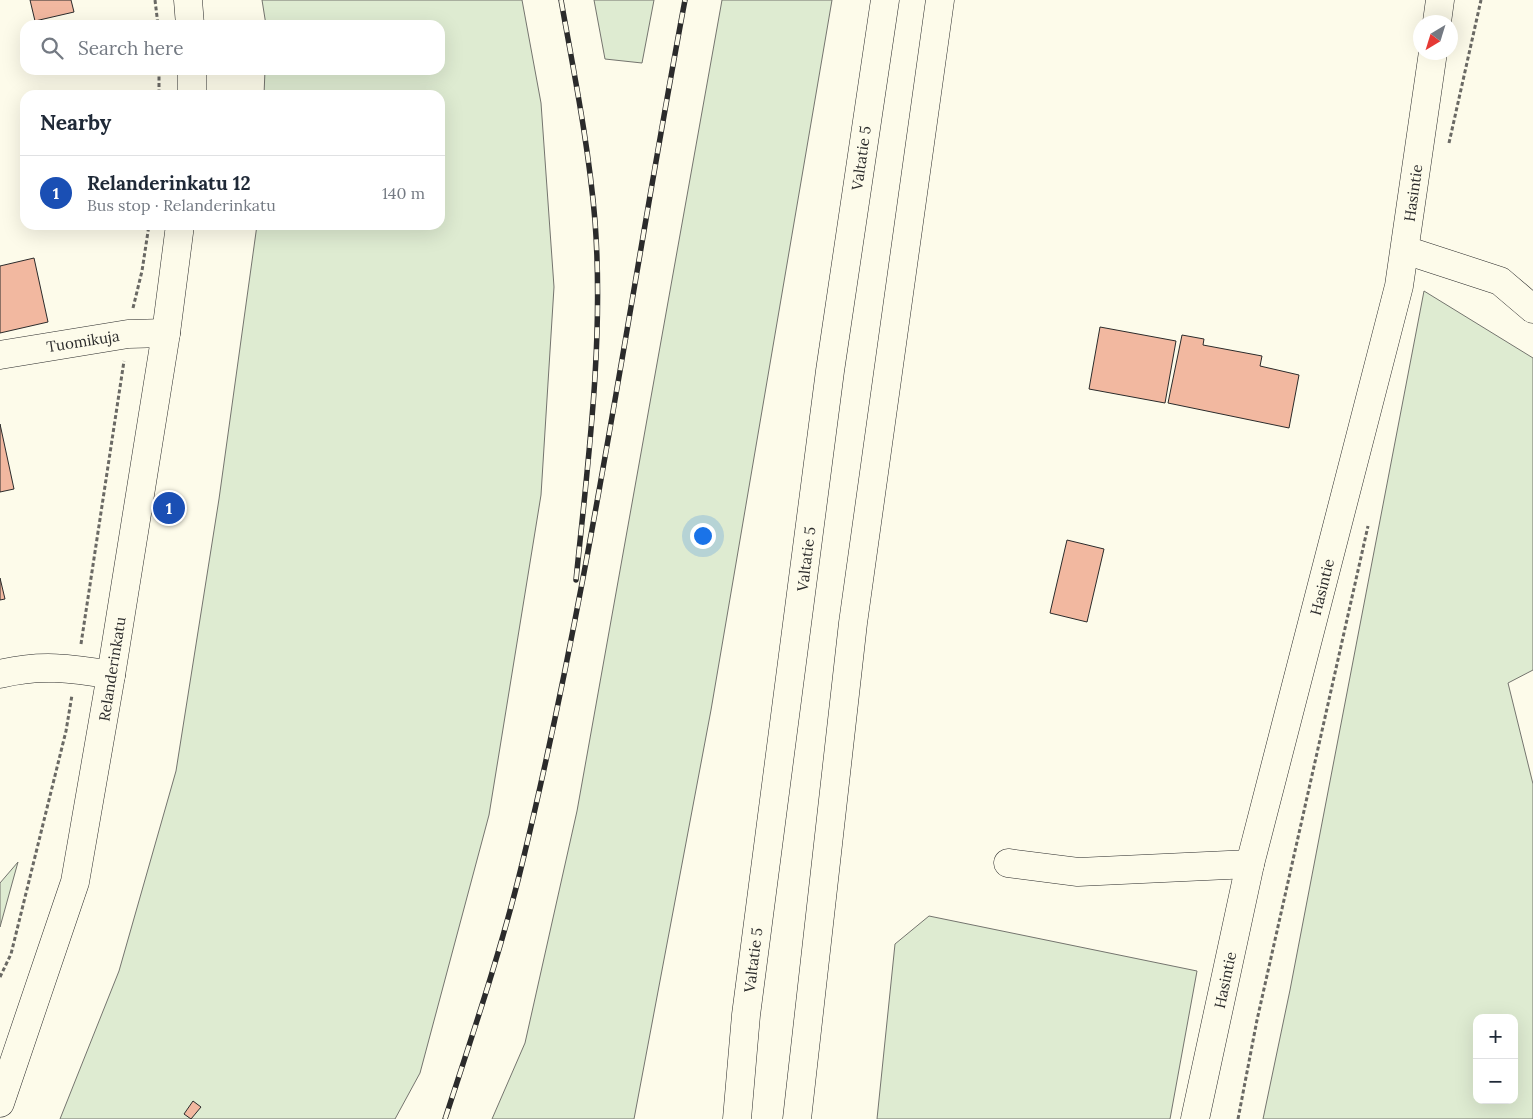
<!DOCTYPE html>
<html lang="en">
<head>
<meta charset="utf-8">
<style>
  body { margin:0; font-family:Lora,serif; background:#f6f6f7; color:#1f2937 }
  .controls { position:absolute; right:15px; bottom:15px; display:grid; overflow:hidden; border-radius:10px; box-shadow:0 5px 20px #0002 }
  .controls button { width:45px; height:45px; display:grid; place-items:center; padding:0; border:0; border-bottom:1px solid #e0e1e3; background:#fff; color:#1f2937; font:25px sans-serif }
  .compass { position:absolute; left:1413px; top:15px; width:45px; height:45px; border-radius:50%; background:#fff; box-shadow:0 5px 20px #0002; rotate:218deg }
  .you { position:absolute; left:702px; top:535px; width:18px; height:18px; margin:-12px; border:4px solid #fff; border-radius:50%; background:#1a73e8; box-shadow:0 0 0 8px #1a73e833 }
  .badge { display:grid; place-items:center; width:32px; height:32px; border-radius:50%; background:#c62828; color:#fff; font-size:16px; font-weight:700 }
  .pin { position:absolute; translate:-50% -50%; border:2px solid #fff; box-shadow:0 1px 5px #0006 }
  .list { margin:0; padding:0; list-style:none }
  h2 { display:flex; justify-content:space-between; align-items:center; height:65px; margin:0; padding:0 20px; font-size:21px }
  h2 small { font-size:16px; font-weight:400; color:#747a83 }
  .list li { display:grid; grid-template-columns:32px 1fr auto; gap:15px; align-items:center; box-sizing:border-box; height:75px; padding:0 20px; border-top:1px solid #e0e1e3 }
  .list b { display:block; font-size:19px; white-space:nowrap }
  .list p { margin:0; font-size:16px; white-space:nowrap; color:#747a83 }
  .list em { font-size:16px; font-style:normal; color:#747a83 }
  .icon { flex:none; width:28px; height:28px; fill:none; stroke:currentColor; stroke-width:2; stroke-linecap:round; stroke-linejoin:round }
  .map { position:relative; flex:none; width:1533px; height:1119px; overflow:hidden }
  .search { position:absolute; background:#fff; box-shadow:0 5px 20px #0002; left:20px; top:20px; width:425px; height:55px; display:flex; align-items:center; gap:12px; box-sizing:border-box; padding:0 18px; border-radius:15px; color:#747a83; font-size:19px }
  .panel { position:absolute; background:#fff; box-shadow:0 5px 20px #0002; left:20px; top:90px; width:425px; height:140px; border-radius:15px }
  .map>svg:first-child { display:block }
</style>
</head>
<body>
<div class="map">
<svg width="1533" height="1119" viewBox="0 0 1533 1119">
  <rect width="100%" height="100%" fill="#fdfbea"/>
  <!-- green -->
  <g fill="#deebd1" stroke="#74746e" fill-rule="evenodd">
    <polygon points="262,0 522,0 541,103 554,287 541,495 489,815 420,1073 395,1119 60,1119 119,971 176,771 219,499 257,225 440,225 440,95 264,95 265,70 440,70 440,25 266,25"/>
    <polygon points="594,0 654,0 642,63 605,59"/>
    <polygon points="722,0 832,0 711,710 634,1119 492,1119 525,1043 577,811"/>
    <path d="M1424,291l109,67v312l-25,13 25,101v335h-270l27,-129zM1477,1018h37v82h-37z"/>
    <polygon points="18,862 0,927 0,883"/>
    <polygon points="929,916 1197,971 1170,1119 877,1119 895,944"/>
  </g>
  <!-- building -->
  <g fill="#f2b8a0" stroke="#2b2b2b">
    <polygon points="30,0 71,0 74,12 35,21"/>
    <polygon points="34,258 48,322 0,333 0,266"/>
    <polygon points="1100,327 1176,341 1165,403 1089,389"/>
    <polygon points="1182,335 1204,339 1203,345 1262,356 1260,366 1299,375 1289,428 1168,403"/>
    <polygon points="0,424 14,489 0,492"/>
    <polygon points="1067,540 1104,549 1087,622 1050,613"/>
    <polygon points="0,578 5,599 0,600"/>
    <polygon points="193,1101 201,1107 191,1119 184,1114"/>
  </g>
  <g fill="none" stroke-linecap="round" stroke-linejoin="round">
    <!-- minor casing -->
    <g stroke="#2b2b2b" stroke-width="29">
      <g id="minor">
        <polyline points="1437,22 1440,0"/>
        <polyline points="1405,250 1500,281 1533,309"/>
        <polyline points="0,355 128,334 166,333"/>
        <path d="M0,674c39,-10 72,-6 111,1"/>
        <polyline points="1008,863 1078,872 1250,864"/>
        <polyline points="1195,1119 1250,864 1399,286 1433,52"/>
      </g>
    </g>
    <!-- major casing -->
    <g stroke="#2b2b2b" stroke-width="29">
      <g id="major">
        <polyline points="188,0 190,25"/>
        <polyline points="192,70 192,95"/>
        <polyline points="0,1103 75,882 111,675 166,333 180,225"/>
      </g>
    </g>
    <!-- highway casing -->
    <g stroke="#2b2b2b" stroke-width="29">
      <g id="highway">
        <polyline points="737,1119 746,1015 830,371 885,0"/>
        <polyline points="797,1119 853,623 940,0"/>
      </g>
    </g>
    <!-- path -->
    <g stroke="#6a6964" stroke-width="3" stroke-dasharray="4 2.5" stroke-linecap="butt">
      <polyline points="155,0 158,25"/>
      <polyline points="159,70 159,95"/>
      <polyline points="1449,143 1481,0"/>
      <polyline points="133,308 142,271 149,225"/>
      <polyline points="81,644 124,361"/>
      <polyline points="0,977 11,954 66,731 72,695"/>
      <polyline points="1238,1119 1257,1020 1368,526"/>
    </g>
    <!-- minor -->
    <use href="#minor" stroke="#fdfbea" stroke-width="28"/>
    <!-- major -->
    <use href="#major" stroke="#fdfbea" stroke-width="28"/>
    <!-- highway -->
    <use href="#highway" stroke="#fdfbea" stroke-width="28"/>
    <!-- rail casing -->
    <g stroke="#2b2b2b" stroke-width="5.5">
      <g id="rail">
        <path d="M561,0c13,73 28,147 34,221 9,120 -7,240 -19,359"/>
        <path d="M445,1119c28,-86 57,-171 78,-259 69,-284 108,-573 162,-860"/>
      </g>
    </g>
    <!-- rail -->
    <use href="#rail" stroke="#fdfbea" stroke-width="4" stroke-dasharray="11" stroke-linecap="butt"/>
  </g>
  <g text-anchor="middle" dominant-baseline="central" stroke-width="4" stroke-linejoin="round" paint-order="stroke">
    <!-- street labels -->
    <g font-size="15" fill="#2b2b2b" stroke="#fdfbea">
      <text transform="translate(861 158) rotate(-82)">Valtatie 5</text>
      <text transform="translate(1413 193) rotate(-82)">Hasintie</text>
      <text transform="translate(83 341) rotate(-9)">Tuomikuja</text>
      <text transform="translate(806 559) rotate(-83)">Valtatie 5</text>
      <text transform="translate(1322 587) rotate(-76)">Hasintie</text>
      <text transform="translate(112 669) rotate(-81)">Relanderinkatu</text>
      <text transform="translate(753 960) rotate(-83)">Valtatie 5</text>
      <text transform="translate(1225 980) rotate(-78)">Hasintie</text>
    </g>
  </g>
</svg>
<div class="controls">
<button>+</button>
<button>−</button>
</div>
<svg class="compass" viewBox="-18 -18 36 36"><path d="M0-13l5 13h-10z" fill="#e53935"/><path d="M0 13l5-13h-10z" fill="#747a83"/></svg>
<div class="you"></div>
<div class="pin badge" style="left:169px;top:508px;background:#1a4fb4">1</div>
<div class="search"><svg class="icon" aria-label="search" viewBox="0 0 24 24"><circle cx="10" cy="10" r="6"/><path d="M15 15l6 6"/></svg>Search here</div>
<section class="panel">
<h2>Nearby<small></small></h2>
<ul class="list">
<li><span class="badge" style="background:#1a4fb4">1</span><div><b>Relanderinkatu 12</b><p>Bus stop · Relanderinkatu</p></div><em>140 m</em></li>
</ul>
</section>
</div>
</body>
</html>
